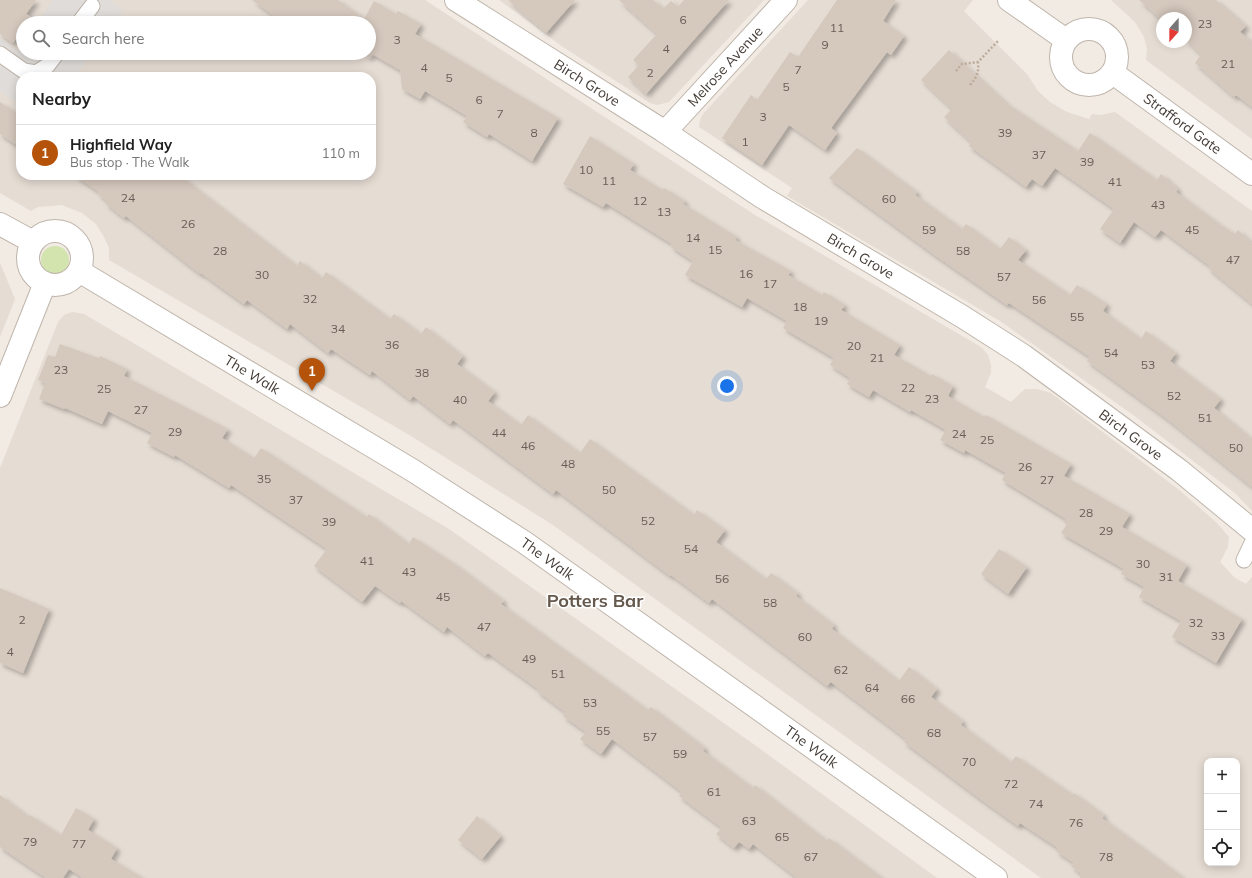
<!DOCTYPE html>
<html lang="en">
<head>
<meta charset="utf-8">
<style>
  body { margin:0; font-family:Mulish,sans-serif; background:#f2f2f2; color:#222 }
  .controls { position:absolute; right:12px; bottom:12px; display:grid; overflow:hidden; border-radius:8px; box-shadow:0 2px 10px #0003 }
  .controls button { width:36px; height:36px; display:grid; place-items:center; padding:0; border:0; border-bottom:1px solid #e0e0e0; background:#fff; color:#222; font:20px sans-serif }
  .compass { position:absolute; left:1156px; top:12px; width:36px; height:36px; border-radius:50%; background:#fff; box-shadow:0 2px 10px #0003; rotate:201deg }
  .you { position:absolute; left:727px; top:386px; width:14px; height:14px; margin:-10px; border:3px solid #fff; border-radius:50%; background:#1a73e8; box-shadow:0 0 0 6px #1a73e833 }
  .badge { display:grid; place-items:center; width:26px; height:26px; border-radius:50%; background:#b45309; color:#fff; font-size:13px; font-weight:700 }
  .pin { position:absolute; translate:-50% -33px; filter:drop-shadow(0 1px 2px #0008) }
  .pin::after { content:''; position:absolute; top:21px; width:14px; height:12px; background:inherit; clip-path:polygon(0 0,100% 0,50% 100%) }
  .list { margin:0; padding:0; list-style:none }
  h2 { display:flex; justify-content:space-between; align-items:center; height:52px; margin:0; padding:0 16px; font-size:17px }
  h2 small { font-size:13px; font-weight:400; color:#767676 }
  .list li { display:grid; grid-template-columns:26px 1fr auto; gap:12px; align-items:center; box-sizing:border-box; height:56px; padding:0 16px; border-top:1px solid #e0e0e0 }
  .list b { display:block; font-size:15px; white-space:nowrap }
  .list p { margin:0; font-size:13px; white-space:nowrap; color:#767676 }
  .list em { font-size:13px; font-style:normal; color:#767676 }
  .icon { flex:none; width:22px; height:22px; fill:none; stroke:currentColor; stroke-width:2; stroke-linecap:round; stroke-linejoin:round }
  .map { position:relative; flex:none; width:1252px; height:878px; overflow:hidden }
  .search { position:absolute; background:#fff; box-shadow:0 2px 10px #0003; left:16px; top:16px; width:360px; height:44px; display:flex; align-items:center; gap:10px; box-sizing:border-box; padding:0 14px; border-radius:22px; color:#767676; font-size:15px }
  .panel { position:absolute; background:#fff; box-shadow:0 2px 10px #0003; left:16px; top:72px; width:360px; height:108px; border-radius:16px }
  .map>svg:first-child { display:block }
</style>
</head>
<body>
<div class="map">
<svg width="1252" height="878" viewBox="0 0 1252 878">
  <defs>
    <filter id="shadow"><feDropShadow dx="3.5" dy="3.5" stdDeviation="2" flood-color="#0004"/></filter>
  </defs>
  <rect width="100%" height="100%" fill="#f1ebe4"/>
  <!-- residential -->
  <g fill="#e5dcd3" fill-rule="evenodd">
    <path d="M0,0h425l330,215 226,132 7,8 3,10v8l-6,14 26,15 14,-13h12l14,4 127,96 39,34 12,14 -1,10 -8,15 15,16 11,6 6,-7v301h-211l-488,-353 -142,-89 -302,-176v-12l-5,-11 -8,-13 -14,-11 -20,-8 -24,2 -7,4 -31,-18zM23,23h346v30h-346zM21,77h350v98h-350zM1207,761h30v102h-30z"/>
    <polygon points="499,0 764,0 669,102 657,105 650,103 563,47"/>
    <polygon points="808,0 973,0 964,11 1027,74 1038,91 1050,102 1067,112 1089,119 1092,114 1101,115 1115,112 1252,211 1252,511 1236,494 1136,417 1000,321 787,196 792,188 699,127 700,120 703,114"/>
    <path d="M1111,0h141v139l-106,-79 1,-11 -3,-12 -9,-15zM1162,18h24v24h-24z"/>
    <polygon points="0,263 15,299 0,337"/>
    <polygon points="72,312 84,314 449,529 759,748 937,878 0,878 0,468 58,322 64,315"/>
  </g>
  <!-- green -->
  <circle fill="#d3e4af" cx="55" cy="260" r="14"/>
  <!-- parking -->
  <g fill="#dfdcd9">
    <polygon points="53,0 109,0 123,10 113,23 38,23"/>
    <polygon points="0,38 18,51 23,44 23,53 92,53 75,77 21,77 21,102 19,104 0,91"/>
  </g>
  <!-- building -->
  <g fill="#d5c8bd" filter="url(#shadow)">
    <polygon points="0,0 36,0 26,14 31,17 27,23 23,23 23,29 13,43 0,34"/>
    <polygon points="252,0 338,0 364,19 374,1 396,14 398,11 421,24 415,34 558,118 532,161 489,134 487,137 463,122 467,116 425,91 420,99 402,89 400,70 372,54 370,58 362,53 369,53 369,23 284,23"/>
    <polygon points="508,0 575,0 546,33"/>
    <polygon points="619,0 653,0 663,9 671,1 678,7 684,0 729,0 646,94 628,77 639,65 633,60 657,34"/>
    <polygon points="837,0 896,0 883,21 904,36 891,55 887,52 831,128 837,133 825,150 789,125 762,165 722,138 751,95 757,100 790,52 798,57"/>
    <polygon points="1139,0 1216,0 1246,26 1240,32 1252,42 1252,107 1236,95 1234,97 1195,63 1201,55 1186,40 1186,18 1162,18 1162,20"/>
    <polygon points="949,50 1007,104 1078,151 1090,133 1157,180 1161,174 1178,189 1176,192 1219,224 1235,234 1238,230 1252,243 1252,304 1208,268 1210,266 1161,230 1155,237 1134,222 1120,243 1100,229 1114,209 1055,168 1042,186 1032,179 1026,187 969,146 971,142 944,117 952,109 921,80"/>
    <polygon points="0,102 21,116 21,148 0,134"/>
    <polygon points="590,136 634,164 630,170 662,190 664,188 685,201 683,204 737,237 735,240 791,271 788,275 822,295 824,292 845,305 841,310 900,345 894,355 931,376 932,374 953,386 948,396 984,417 986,415 1071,464 1064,476 1130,514 1122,527 1187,565 1178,581 1242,619 1216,663 1172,637 1181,621 1139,597 1144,587 1121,574 1124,569 1061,533 1067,524 1064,523 1066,519 1002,480 1006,473 965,450 964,453 940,440 946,430 911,410 910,412 873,390 869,397 847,384 850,378 830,365 834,358 783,328 787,321 747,298 742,307 685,275 693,261 671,247 672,244 606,203 603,207 563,184"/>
    <polygon points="857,148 917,192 915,195 962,229 966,224 1000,249 1009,237 1026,250 1018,260 1070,295 1077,285 1107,304 1103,311 1141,339 1146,331 1176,353 1170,361 1221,399 1214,408 1252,439 1252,487 1167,419 1087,361 1090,357 1009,303 1007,305 936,256 829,178"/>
    <polygon points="74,175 179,175 297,266 300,261 322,278 326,272 390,319 394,314 421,334 426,327 463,356 457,364 495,392 488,401 521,425 528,415 580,453 590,439 694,515 697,510 725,530 716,542 766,579 771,573 798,593 796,596 834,625 832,629 899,681 909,667 937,689 931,697 963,721 961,725 1011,762 1016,756 1073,795 1074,793 1104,815 1102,818 1184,878 1080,878 1080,873 1071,866 1074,863 1056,851 1058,848 1020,823 1018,826 976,796 904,742 906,739 831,682 827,686 712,599 709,603 671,575 670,576 556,490 553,494 453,420 450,424 413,396 410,400 372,371 370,375 331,349 328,353 290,324 287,329 247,300 244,304 201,273 200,274 126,216 124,218 105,203 107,201 98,194 99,192"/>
    <polygon points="60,344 90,355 99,358 100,356 127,369 124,376 228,429 222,438 254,458 261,448 367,517 369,514 409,544 413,537 456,565 504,601 501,604 556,644 648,710 651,707 705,748 703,751 753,788 755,785 827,841 829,838 882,878 797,878 753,844 749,849 739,842 734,848 716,834 722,828 679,796 682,792 612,739 601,754 580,739 586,732 563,716 565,712 537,691 538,689 488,653 485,656 447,627 444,632 401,601 400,603 375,586 362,602 314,566 327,549 231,485 229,488 175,455 174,457 147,443 152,433 108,411 102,424 65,408 64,409 39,399 45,383 38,380 48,355 55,357"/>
    <polygon points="999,549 1027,567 1008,594 981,574"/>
    <polygon points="0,588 49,609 23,673 0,663"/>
    <polygon points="0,795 29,817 30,815 61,835 76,808 94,819 88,830 117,848 111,859 143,878 83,878 69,869 63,878 46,878 0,847"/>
    <polygon points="477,816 501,836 482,859 458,840"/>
  </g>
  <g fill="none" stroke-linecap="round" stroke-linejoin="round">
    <!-- service casing -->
    <g stroke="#bfb5ab" stroke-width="17">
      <g id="service">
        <polyline points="79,23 92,6"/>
        <polyline points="0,54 24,71 36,73 47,66 57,53"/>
        <polyline points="1244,560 1252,543"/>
      </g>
    </g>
    <!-- minor casing -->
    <g stroke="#bfb5ab" stroke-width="24">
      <g id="minor">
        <path id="s1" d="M456,0l206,130 100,67 201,120 61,39 155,114 73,60"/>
        <polyline points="1009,0 1066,40"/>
        <circle cx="1089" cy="57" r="28"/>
        <path id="s2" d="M1113,73l139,101"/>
        <path id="s3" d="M665,132l121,-132"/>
        <polyline points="0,396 45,283"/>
      </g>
    </g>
    <!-- tertiary casing -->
    <g stroke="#bfb5ab" stroke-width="24">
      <g id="tertiary">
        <polyline points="0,224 33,242"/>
        <circle cx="55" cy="258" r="27"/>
        <path id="s4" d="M79,271l333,199 112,72 472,336"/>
      </g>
    </g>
    <!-- path -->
    <g stroke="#bdab9a" stroke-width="2.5" stroke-dasharray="2 2" stroke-linecap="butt">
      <polyline points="956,71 962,64 978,62"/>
      <path d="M970,85c7,-8 9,-13 8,-23l21,-22"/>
    </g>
    <!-- service -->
    <use href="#service" stroke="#fff" stroke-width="15"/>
    <!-- minor -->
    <use href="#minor" stroke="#fff" stroke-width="22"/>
    <!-- tertiary -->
    <use href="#tertiary" stroke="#fff" stroke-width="22"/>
  </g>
  <g text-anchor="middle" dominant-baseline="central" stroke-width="3" stroke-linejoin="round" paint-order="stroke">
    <!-- number labels -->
    <g font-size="12" fill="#685e57">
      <text x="683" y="19">6</text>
      <text x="1205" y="23">23</text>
      <text x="837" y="27">11</text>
      <text x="397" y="39">3</text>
      <text x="825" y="44">9</text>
      <text x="666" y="48">4</text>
      <text x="1228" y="63">21</text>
      <text x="424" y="67">4</text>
      <text x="798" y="69">7</text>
      <text x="650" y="72">2</text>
      <text x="449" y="77">5</text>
      <text x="786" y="86">5</text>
      <text x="479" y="99">6</text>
      <text x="500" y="113">7</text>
      <text x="763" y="116">3</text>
      <text x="534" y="132">8</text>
      <text x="1005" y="132">39</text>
      <text x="745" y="141">1</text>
      <text x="1039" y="154">37</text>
      <text x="1087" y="161">39</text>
      <text x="586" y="169">10</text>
      <text x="609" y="180">11</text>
      <text x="1115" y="181">41</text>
      <text x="128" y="197">24</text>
      <text x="889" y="198">60</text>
      <text x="640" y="200">12</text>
      <text x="1158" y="204">43</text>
      <text x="664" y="211">13</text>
      <text x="188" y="223">26</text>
      <text x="929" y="229">59</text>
      <text x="1192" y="229">45</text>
      <text x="693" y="237">14</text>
      <text x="715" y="249">15</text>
      <text x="220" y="250">28</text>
      <text x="963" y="250">58</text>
      <text x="1233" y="259">47</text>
      <text x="746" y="273">16</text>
      <text x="262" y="274">30</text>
      <text x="1004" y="276">57</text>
      <text x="770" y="283">17</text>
      <text x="310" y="298">32</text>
      <text x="1039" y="299">56</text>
      <text x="800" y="306">18</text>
      <text x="1077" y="316">55</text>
      <text x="821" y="320">19</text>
      <text x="338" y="328">34</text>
      <text x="392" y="344">36</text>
      <text x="854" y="345">20</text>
      <text x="1111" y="352">54</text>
      <text x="877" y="357">21</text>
      <text x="1148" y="364">53</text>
      <text x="61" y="369">23</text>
      <text x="422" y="372">38</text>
      <text x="908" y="387">22</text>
      <text x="104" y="388">25</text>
      <text x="1174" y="395">52</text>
      <text x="932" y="398">23</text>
      <text x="460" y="399">40</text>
      <text x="141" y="409">27</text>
      <text x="1205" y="417">51</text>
      <text x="175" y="431">29</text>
      <text x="499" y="432">44</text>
      <text x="959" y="433">24</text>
      <text x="987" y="439">25</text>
      <text x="528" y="445">46</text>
      <text x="1236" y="447">50</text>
      <text x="568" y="463">48</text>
      <text x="1025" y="466">26</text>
      <text x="264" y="478">35</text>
      <text x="1047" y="479">27</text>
      <text x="609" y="489">50</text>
      <text x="296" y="499">37</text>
      <text x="1086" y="512">28</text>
      <text x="648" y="520">52</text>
      <text x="329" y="521">39</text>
      <text x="1106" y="530">29</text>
      <text x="691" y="548">54</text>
      <text x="367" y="560">41</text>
      <text x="1143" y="563">30</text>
      <text x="409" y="571">43</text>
      <text x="1166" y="576">31</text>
      <text x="722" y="578">56</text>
      <text x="443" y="596">45</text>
      <text x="770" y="602">58</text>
      <text x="22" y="619">2</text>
      <text x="1196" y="622">32</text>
      <text x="484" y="626">47</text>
      <text x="1218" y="635">33</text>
      <text x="805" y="636">60</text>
      <text x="10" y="651">4</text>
      <text x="529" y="658">49</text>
      <text x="841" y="669">62</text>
      <text x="558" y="673">51</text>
      <text x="872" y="687">64</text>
      <text x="908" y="698">66</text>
      <text x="590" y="702">53</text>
      <text x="603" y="730">55</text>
      <text x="934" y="732">68</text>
      <text x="650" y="736">57</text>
      <text x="680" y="753">59</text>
      <text x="969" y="761">70</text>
      <text x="1011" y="783">72</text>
      <text x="714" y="791">61</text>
      <text x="1036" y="803">74</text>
      <text x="749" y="820">63</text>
      <text x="1076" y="822">76</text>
      <text x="782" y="836">65</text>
      <text x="30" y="841">79</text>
      <text x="79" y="843">77</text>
      <text x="811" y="856">67</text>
      <text x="1106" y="856">78</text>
    </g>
    <!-- street labels -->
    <g font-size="14" fill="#433b35" stroke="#fff">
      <text stroke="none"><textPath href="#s3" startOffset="89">Melrose Avenue</textPath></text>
      <text stroke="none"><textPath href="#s1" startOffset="155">Birch Grove</textPath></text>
      <text stroke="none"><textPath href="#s2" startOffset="86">Strafford Gate</textPath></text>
      <text stroke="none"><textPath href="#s1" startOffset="479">Birch Grove</textPath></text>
      <text stroke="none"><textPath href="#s4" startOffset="202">The Walk</textPath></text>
      <text stroke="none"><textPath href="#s1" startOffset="803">Birch Grove</textPath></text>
      <text stroke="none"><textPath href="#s4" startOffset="550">The Walk</textPath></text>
      <text stroke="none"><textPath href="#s4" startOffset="874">The Walk</textPath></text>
    </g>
    <!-- district labels -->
    <g font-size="18" font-weight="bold" fill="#65584c" stroke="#fff">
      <text x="595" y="600">Potters Bar</text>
    </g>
  </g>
</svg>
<div class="controls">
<button>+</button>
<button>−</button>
<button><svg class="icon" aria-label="locate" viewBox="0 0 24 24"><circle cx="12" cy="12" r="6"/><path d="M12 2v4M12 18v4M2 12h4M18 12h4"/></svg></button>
</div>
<svg class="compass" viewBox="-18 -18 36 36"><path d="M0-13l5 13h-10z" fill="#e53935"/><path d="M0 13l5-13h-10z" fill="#767676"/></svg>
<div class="you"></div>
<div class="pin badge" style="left:312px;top:391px">1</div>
<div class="search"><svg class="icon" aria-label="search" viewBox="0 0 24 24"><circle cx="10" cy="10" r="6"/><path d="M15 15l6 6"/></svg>Search here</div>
<section class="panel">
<h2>Nearby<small></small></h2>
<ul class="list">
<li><span class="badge">1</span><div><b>Highfield Way</b><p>Bus stop · The Walk</p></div><em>110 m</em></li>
</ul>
</section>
</div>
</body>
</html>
